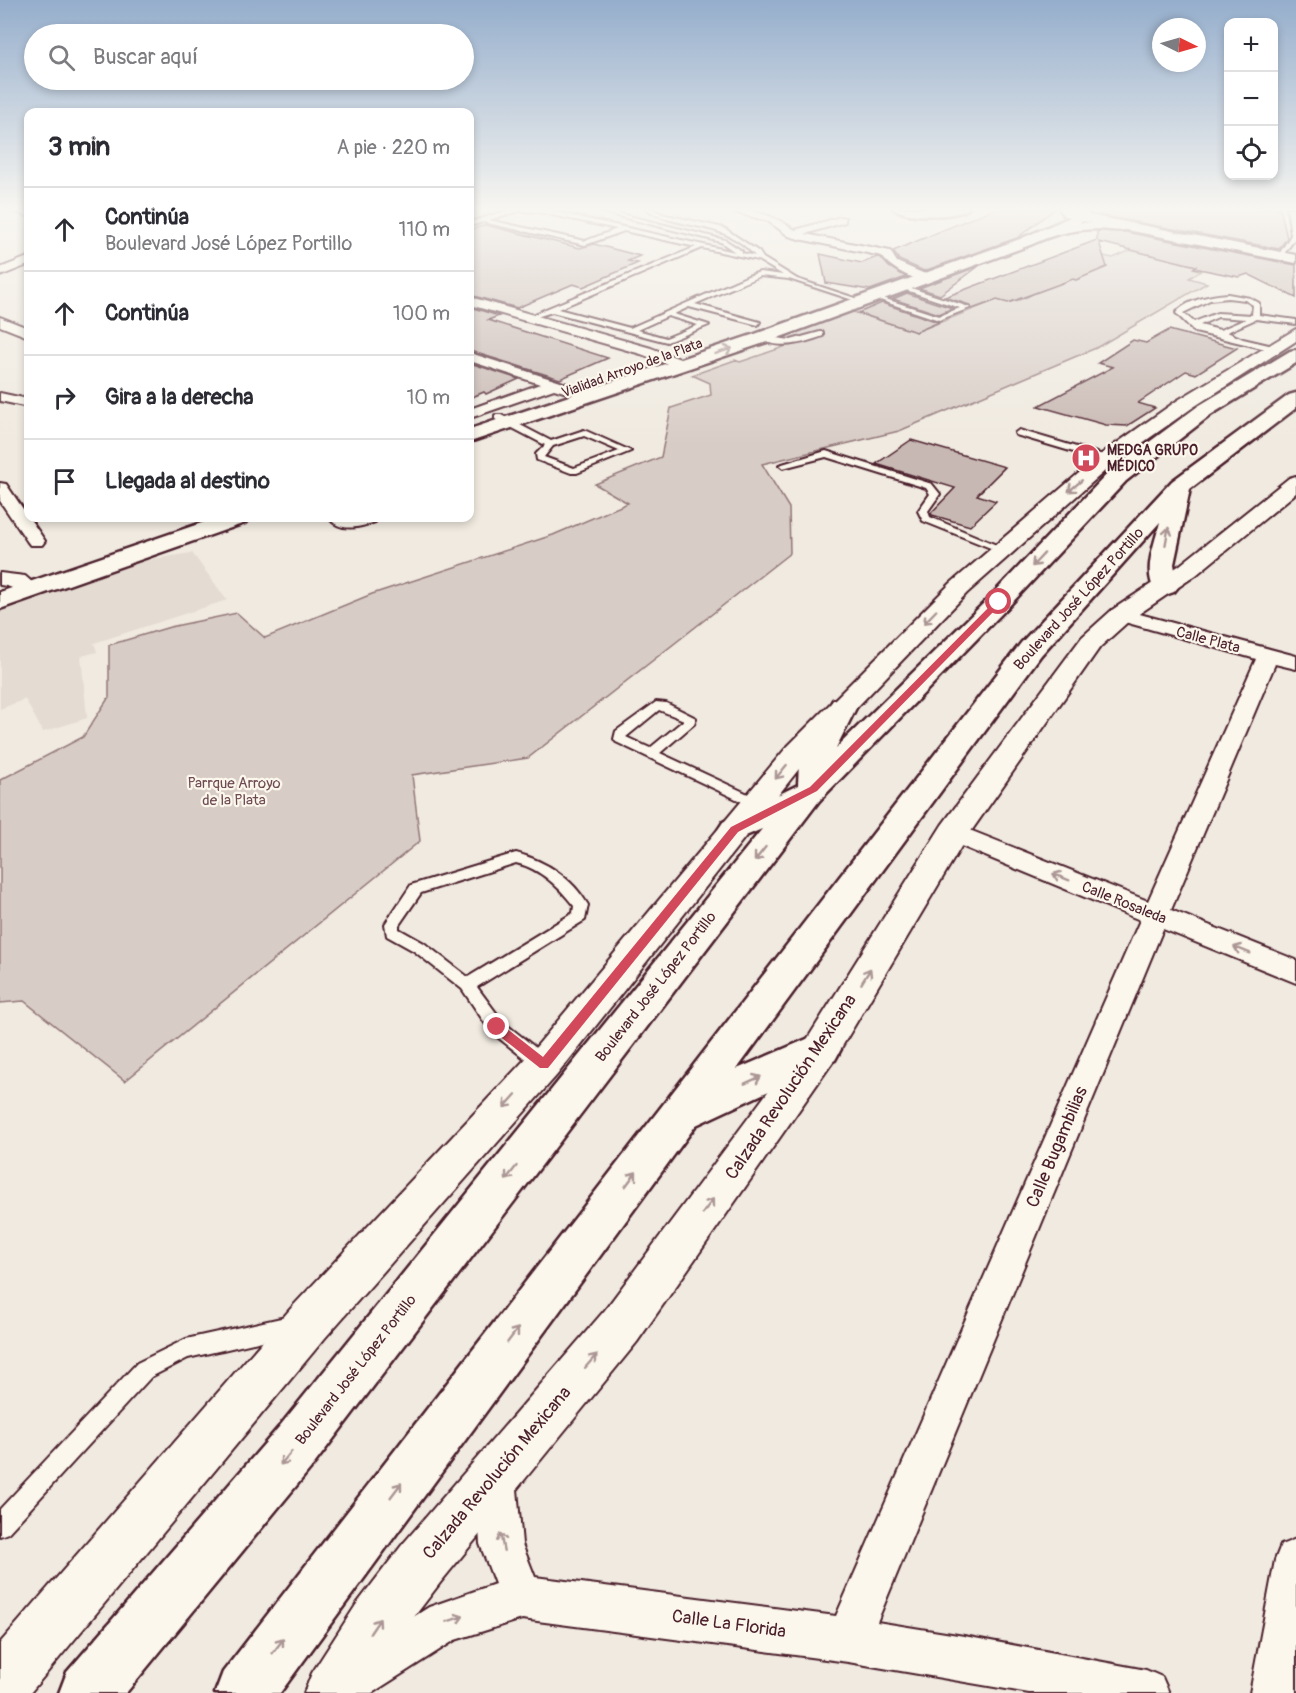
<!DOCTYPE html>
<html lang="es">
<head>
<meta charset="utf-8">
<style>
  body { margin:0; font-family:Pangolin,sans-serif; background:#f7f7f7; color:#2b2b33 }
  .controls { position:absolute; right:18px; top:18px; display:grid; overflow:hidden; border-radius:12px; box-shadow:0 3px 9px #0003 }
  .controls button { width:54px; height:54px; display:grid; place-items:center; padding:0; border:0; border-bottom:2px solid #e1e1e2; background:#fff; color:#2b2b33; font:30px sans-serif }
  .compass { position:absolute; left:1152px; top:18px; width:54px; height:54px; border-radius:50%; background:#fff; box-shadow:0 3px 9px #0003; rotate:95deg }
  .stop { position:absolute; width:18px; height:18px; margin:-14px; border:4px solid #d1495b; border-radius:50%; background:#fff }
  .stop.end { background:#d1495b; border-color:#fff; box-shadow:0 2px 6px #0008 }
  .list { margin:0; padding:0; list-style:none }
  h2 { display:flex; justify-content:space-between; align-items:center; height:78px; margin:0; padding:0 24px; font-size:26px }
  h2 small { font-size:20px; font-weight:400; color:#7c7c81 }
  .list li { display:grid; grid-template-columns:39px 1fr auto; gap:18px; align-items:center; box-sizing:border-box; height:84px; padding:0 24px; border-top:2px solid #e1e1e2 }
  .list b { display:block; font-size:22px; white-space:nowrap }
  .list p { margin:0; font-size:20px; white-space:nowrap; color:#7c7c81 }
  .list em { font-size:20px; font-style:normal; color:#7c7c81 }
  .icon { flex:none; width:33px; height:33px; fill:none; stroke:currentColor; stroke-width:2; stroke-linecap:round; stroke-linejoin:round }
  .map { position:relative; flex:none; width:1296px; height:1693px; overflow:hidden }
  .search { position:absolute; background:#fff; box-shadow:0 3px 9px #0003; left:24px; top:24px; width:450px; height:66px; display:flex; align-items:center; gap:15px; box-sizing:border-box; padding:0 21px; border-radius:33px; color:#7c7c81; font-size:22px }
  .panel { position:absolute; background:#fff; box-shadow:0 3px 9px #0003; left:24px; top:108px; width:450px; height:414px; border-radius:12px }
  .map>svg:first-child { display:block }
</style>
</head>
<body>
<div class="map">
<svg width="1296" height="1693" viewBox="0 0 1296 1693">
  <rect width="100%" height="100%" fill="#f0eae0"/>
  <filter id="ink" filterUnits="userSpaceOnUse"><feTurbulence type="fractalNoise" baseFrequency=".0167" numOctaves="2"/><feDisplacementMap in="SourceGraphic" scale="12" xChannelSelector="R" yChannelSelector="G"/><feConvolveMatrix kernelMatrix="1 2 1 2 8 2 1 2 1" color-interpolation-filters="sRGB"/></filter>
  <g filter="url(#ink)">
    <!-- built -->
    <polygon fill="#e4dbd2" points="192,553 227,600 94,643 97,652 81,656 87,718 43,732 25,699 0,709 0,573 18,580"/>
    <!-- green -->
    <path fill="#d8ccc6" stroke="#917678" stroke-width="1.5" d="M1185,242l40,9 -32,17 8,3 -12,7 18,5 -111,65 -197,83 -137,33 27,44 1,45 -262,205 -116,17 8,66 -295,240 -101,-80 -24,2v-223l83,-43 26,-40v-52l61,-18 67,-14 28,25 107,-44 181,-59 75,-32 -33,-19 66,-27 10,-49 40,-13 -1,-12 -18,-8 43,-15 5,2 44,-15 -13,-6 82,-29 63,20 81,-32c23,7 44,-10 59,-25l20,5 31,-13 -7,-12 13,3 18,-8 23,6z"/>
    <!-- building -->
    <g fill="#c8b8b3" stroke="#4a1f2b" stroke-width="1.5">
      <polygon points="996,208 1056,208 1017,238 924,271 899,260 893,251"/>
      <polygon points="1100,208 1280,208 1287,238 1279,249 1099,215"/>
      <polygon points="485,225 580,248 594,244 640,256 628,261 638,263 583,287 573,284 517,308 470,295 470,230"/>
      <polygon points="1097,231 1125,232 1296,265 1296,298 1248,274 1239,277 1194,268 1196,266 1099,242 1107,267 1076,280 1073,279 1008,303 997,300 972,309 970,305 945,297 1097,240"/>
      <polygon points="820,254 862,263 877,257 881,258 889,267 906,277 870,290 826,283"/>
      <polygon points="979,266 940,295 919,288"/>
      <polygon points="907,293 933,302 953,308 939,314 893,299"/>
      <polygon points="882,303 938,322 939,322 916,332 858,313"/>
      <polygon points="470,307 499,316 488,320 608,358 560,379 470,351"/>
      <polygon points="1169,330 1237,348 1196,374 1186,371 1138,403 1155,408 1127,426 1106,425 1038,406 1113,367 1098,363 1133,340 1146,343"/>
      <polygon points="470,363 519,379 486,394 484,392 470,398"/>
      <polygon points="911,440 1005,467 977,495 996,501 970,526 932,515 931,513 955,488 876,464"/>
    </g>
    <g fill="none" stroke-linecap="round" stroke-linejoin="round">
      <!-- service casing -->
      <g stroke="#4a1f2b" stroke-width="4">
        <g id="service">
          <path d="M516,208h22l197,44 -14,-10 -135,-34h11l128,32 17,11v2l13,3c-32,-38 -77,-24 -110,-48h7l10,6 62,14 35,24 4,6 34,21 67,22 -5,1 -70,-23 -29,-3 -65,28 65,18 -2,3 -69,-18 -15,7 35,11 -42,17 -115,-30 -28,9v-2l24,-11 148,-61 -72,-16 -39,14 -102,-23 -13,4v-4zM519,211l19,1 79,17 -32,12 -96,-21zM702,248l56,12 25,15 -23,-3 -12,4 -118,52 -72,-19zM668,316l30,9 -32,13 -29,-8z"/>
          <polygon points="1287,208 1293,208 1296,237 1281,258 1278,256 1291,235"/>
          <polygon points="902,285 969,307 970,308 939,320 871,297 876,296 939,316 960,308 900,288"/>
          <path d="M1228,294l22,4 9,5v12l37,5v4l-40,-5 -29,13 16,7 30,7 1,2 -4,2 -75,-18 -19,-19c10,-13 36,-18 52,-19zM1228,298l17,2 8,5 -1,10 -35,-2 -23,9 -11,-9 27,-13zM1218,317l28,2 -26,11 -20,-5z"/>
          <path d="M820,332h3v4c-21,8 -45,14 -66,2l4,-2 30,4z"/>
          <path d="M495,415h6l50,26 33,-11 47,21 -54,22h-6l-34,-13 -1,-6 9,-9 -50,-26zM584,436l35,15 -45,17 -30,-11 9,-11z"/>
          <polygon points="1019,430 1110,457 1111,459 1104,461 1016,435 1015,433"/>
          <polygon points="826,451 932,484 940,494 928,511 930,517 1006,549 998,551 923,521 918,511 930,494 926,488 826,457 783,468 779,465"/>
          <path d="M656,702l10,1 30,15 -2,6 -34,29 101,47 1,3 -1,3h-10l-135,-64 -2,-3 2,-8zM659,710l25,10 -34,28 -24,-11z"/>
          <path d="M516,853c30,8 56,25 72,52l-3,15 -108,67 26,35 47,37 2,5 -2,5 -6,2 -6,-2 -47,-37 -29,-43 -48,-38 -27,-15 -2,-12 26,-39zM516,863c25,6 43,24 58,43l-1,7 -105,64 -44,-34 -25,-14v-4l22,-32z"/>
          <polygon points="290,1316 297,1319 300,1326 297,1333 188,1358 151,1377 8,1533 0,1536 0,1509 137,1363 186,1339"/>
        </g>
      </g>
      <!-- minor casing -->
      <g stroke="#4a1f2b" stroke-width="4">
        <g id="minor">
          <polygon points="8,208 28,210 28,216 9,210"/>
          <path d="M720,208c29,0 50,5 75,22l46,-13 4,1v4l-40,12 85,17 7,11 35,15 -2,3c-15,2 -41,-12 -48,-24l-83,-17 -10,-3 -21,-15z"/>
          <polygon points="28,257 28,265 0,276 0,268"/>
          <polygon points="470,297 651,348 688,362 690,365 688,368 678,368 641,354 470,305"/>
          <polygon points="0,317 28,328 28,337 0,326"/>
          <polygon points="470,353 592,392 594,395 587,399 554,389 470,418 470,409 540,384 470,361"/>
          <polygon points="0,393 28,399 28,407 0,401"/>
          <polygon points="0,483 6,484 45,541 42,545 30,545 27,541 0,501"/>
          <path d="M329,518h49l-3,4c-14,5 -35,11 -46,-4z"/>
          <path d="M0,573l25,3 16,14 -3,4c-15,4 -21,-8 -38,-9z"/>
          <polygon points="1121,609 1296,656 1296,669 1275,664 1171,910 1296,960 1296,983 1163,929 877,1622 964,1636 1146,1670 1162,1677 1169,1693 1029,1693 848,1662 522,1619 455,1640 372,1693 311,1693 318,1677 429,1607 495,1584 480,1544 476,1478 482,1464 496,1458 510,1464 516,1478 522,1544 535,1577 836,1616 1140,920 944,839 940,833 944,827 953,824 962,827 1148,901 1256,659 1114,619 1111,615 1114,611"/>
          <polygon points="1296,1539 1296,1693 1250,1693 1275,1560 1281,1545"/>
        </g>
      </g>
      <!-- tertiary casing -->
      <g stroke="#4a1f2b" stroke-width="4">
        <g id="tertiary">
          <polygon points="1059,208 1072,208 1084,214 1296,255 1296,263 1081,221 1063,215"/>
          <polygon points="1296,329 1296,341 1192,408 1114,463 967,593 806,760 557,1075 325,1338 30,1693 0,1693 0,1643 293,1306 531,1053 786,748 951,583 1100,455 1178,400"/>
          <polygon points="1296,476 1296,493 1196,575 1130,620 1100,647 965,840 834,1060 637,1342 440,1583 394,1643 364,1693 304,1693 312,1673 356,1605 402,1545 605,1310 808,1038 942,825 1082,637 1112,610 1180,565 1289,478"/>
        </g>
      </g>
      <!-- secondary casing -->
      <g stroke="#4a1f2b" stroke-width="5">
        <g id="secondary">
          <path d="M893,208h76c-12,10 -64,10 -76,0z"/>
          <path d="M1076,208h14l-2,9 -8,6 44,-1 7,4c-7,8 -22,3 -32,3 -26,0 -45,5 -69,16l-263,97 -297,100v-13l285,-95 265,-95 55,-24z"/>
          <polygon points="216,518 249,518 245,523 0,609 0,592"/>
        </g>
      </g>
      <!-- primary casing -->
      <g stroke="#4a1f2b" stroke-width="5">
        <g id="primary">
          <polygon points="1296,350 1296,363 1212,414 1126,481 1008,607 819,801 315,1463 126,1693 59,1693 67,1672 279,1427 762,829 734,841 723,838 718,830 723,822 798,785 799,762 833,700 843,697 853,700 857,706 836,748 990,597 1110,471 1198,406 1290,351"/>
          <path d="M1296,393v15l-106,81 -16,75 4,23 -4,5 -9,3 -9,-3c-14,-20 -1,-49 4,-70l-119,133 -304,414 84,-36 14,5 6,11 -6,11 -139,65 -416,568h-65l8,-21 798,-1029 151,-162 117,-86z"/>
        </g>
      </g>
      <!-- service -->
      <use href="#service" fill="#fbf7ec" fill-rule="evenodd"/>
      <!-- minor -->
      <use href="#minor" fill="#fbf7ec" fill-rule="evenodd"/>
      <!-- tertiary -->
      <use href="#tertiary" fill="#fbf7ec" fill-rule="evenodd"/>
      <!-- secondary -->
      <use href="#secondary" fill="#fbf7ec" fill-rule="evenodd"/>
      <!-- primary -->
      <use href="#primary" fill="#fbf7ec" fill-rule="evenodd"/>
    </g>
    <!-- one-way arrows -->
    <defs><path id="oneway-shaft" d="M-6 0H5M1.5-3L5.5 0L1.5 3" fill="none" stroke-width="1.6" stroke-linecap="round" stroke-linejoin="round" transform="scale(1.5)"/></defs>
    <g stroke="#ab9695">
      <use href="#oneway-shaft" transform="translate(724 351) rotate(-19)"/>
      <use href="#oneway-shaft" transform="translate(1075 486) rotate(140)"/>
      <use href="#oneway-shaft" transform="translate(1167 536) rotate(-80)"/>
      <use href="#oneway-shaft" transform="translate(1038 560) rotate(133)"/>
      <use href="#oneway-shaft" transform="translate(930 617) rotate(134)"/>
      <use href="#oneway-shaft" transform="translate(781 772) rotate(129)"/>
      <use href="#oneway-shaft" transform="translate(760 854) rotate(128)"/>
      <use href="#oneway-shaft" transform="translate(1061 877) rotate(-158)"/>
      <use href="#oneway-shaft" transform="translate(1242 950) rotate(-158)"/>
      <use href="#oneway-shaft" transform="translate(866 976) rotate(-59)"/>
      <use href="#oneway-shaft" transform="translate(753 1080) rotate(-24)"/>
      <use href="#oneway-shaft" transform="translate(510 1101) rotate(132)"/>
      <use href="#oneway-shaft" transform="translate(511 1173) rotate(128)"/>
      <use href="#oneway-shaft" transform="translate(631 1179) rotate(-53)"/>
      <use href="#oneway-shaft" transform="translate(708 1206) rotate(-54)"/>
      <use href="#oneway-shaft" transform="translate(513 1335) rotate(-53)"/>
      <use href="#oneway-shaft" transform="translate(591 1361) rotate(-49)"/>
      <use href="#oneway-shaft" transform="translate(286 1458) rotate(130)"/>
      <use href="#oneway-shaft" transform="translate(396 1490) rotate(-53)"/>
      <use href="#oneway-shaft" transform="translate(502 1542) rotate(-101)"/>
      <use href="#oneway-shaft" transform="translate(455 1619) rotate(-18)"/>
      <use href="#oneway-shaft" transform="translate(375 1626) rotate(-56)"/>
      <use href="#oneway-shaft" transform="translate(278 1646) rotate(-53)"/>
    </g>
  </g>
  <!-- sky -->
  <linearGradient id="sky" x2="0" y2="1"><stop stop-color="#95aecc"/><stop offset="0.47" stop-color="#f8f6f1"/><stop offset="1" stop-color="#f8f6f1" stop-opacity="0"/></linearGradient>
  <rect width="1296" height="445" fill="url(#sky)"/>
  <!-- route -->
  <polygon fill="#d1495b" points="996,600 1003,602 817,791 738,832 548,1068 540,1068 493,1031 493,1024 501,1024 543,1057 731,827 810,787"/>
  <!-- icons -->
  <defs>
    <g id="hospital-disc" transform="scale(1.5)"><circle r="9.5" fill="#d1495b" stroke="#fbf7ec"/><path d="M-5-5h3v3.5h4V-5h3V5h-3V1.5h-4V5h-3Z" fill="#fff"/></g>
  </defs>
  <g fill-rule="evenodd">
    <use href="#hospital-disc" x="1086" y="458"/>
  </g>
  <g text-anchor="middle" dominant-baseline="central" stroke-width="4.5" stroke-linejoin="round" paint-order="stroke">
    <!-- far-street labels -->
    <g font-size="14" fill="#4a1f2b" stroke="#fbf7ec">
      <text transform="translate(632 368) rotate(-20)">Vialidad Arroyo de la Plata</text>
    </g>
    <!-- far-poi labels -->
    <g font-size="14" font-weight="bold" fill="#4a1f2b" stroke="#fbf7ec" text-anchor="start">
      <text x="1107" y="450">MEDGA GRUPO<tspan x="1107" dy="16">MÉDICO</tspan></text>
    </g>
    <!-- street labels -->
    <g font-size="15" fill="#4a1f2b" stroke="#fbf7ec">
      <text transform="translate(1079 599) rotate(-48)">Boulevard José López Portillo</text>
      <text transform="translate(1208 640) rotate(15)">Calle Plata</text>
      <text transform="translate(1124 903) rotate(22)">Calle Rosaleda</text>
      <text transform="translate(656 987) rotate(-52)">Boulevard José López Portillo</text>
      <text transform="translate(356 1370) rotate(-52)">Boulevard José López Portillo</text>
    </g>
    <!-- park labels -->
    <g font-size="15" fill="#6e4a52" stroke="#fbf7ec">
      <text x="234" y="783">Parrque Arroyo<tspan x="234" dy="17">de la Plata</tspan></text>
    </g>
    <!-- near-street labels -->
    <g font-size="18" fill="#4a1f2b" stroke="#fbf7ec">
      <text transform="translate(791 1087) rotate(-56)">Calzada Revolución Mexicana</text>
      <text transform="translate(1057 1147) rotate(-67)">Calle Bugambilias</text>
      <text transform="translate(497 1473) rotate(-50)">Calzada Revolución Mexicana</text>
      <text transform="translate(729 1624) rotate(8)">Calle La Florida</text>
    </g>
  </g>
</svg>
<div class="controls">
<button>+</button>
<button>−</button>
<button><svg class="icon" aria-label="locate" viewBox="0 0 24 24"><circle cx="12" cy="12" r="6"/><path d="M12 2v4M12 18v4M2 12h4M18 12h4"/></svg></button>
</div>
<svg class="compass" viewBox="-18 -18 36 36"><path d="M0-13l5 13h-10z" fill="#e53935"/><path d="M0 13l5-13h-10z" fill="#7c7c81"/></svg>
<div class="stop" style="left:999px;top:602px"></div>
<div class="stop end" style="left:497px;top:1027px"></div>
<div class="search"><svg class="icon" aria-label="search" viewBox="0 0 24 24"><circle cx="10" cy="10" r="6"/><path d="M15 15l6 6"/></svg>Buscar aquí</div>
<section class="panel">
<h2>3 min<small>A pie · 220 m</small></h2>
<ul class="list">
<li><svg class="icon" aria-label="ahead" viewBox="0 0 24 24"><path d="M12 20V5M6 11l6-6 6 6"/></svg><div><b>Continúa</b><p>Boulevard José López Portillo</p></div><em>110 m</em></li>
<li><svg class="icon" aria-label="ahead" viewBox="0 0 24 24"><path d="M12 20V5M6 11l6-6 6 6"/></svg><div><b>Continúa</b></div><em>100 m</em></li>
<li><svg class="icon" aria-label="right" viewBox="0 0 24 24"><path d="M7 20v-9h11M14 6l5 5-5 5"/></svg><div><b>Gira a la derecha</b></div><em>10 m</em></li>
<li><svg class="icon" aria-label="arrive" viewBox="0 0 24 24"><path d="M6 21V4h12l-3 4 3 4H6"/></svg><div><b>Llegada al destino</b></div></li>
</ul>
</section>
</div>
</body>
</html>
